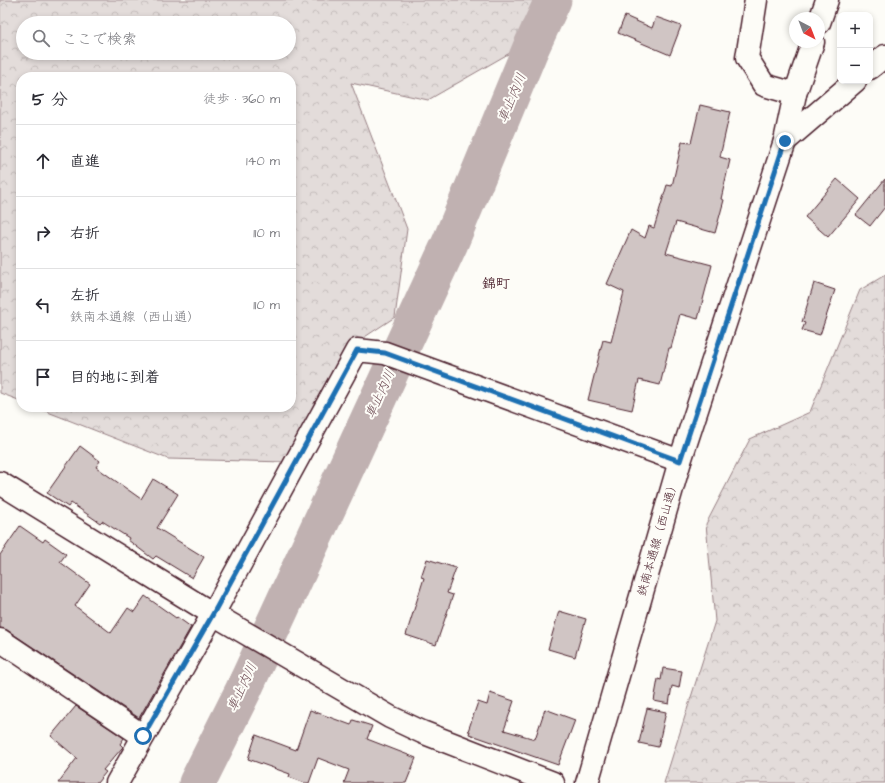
<!DOCTYPE html>
<html lang="ja">
<head>
<meta charset="utf-8">
<style>
  body { margin:0; font-family:"Architects Daughter","Klee One",sans-serif; background:#f2f2f3; color:#2b2b33 }
  .controls { position:absolute; right:12px; top:12px; display:grid; overflow:hidden; border-radius:8px; box-shadow:0 2px 6px #0003 }
  .controls button { width:36px; height:36px; display:grid; place-items:center; padding:0; border:0; border-bottom:1px solid #e1e1e2; background:#fff; color:#2b2b33; font:20px sans-serif }
  .compass { position:absolute; left:789px; top:12px; width:36px; height:36px; border-radius:50%; background:#fff; box-shadow:0 2px 6px #0003; rotate:138deg }
  .stop { position:absolute; width:12px; height:12px; margin:-9px; border:3px solid #1f6fb2; border-radius:50%; background:#fff }
  .stop.end { background:#1f6fb2; border-color:#fff; box-shadow:0 1px 4px #0008 }
  .list { margin:0; padding:0; list-style:none }
  h2 { display:flex; justify-content:space-between; align-items:center; height:52px; margin:0; padding:0 16px; font-size:17px }
  h2 small { font-size:13px; font-weight:400; color:#7c7c81 }
  .list li { display:grid; grid-template-columns:26px 1fr auto; gap:12px; align-items:center; box-sizing:border-box; height:72px; padding:0 16px; border-top:1px solid #e1e1e2 }
  .list b { display:block; font-size:15px; white-space:nowrap }
  .list p { margin:0; font-size:13px; white-space:nowrap; color:#7c7c81 }
  .list em { font-size:13px; font-style:normal; color:#7c7c81 }
  .icon { flex:none; width:22px; height:22px; fill:none; stroke:currentColor; stroke-width:2; stroke-linecap:round; stroke-linejoin:round }
  .map { position:relative; flex:none; width:885px; height:783px; overflow:hidden }
  .search { position:absolute; background:#fff; box-shadow:0 2px 6px #0003; left:16px; top:16px; width:280px; height:44px; display:flex; align-items:center; gap:10px; box-sizing:border-box; padding:0 14px; border-radius:22px; color:#7c7c81; font-size:15px }
  .panel { position:absolute; background:#fff; box-shadow:0 2px 6px #0003; left:16px; top:72px; width:280px; height:340px; border-radius:16px }
  .map>svg:first-child { display:block }
</style>
</head>
<body>
<div class="map">
<svg width="885" height="783" viewBox="0 0 885 783">
  <defs>
    <pattern id="forest-crowns" width="20" height="18" patternUnits="userSpaceOnUse"><rect width="20" height="18" fill="#e3dcda"/><path d="M2 6a3 3 0 1 1 6 0M12 15a3 3 0 1 1 6 0" fill="none" stroke="#c4bcbb"/></pattern>
  </defs>
  <rect width="100%" height="100%" fill="#fdfcf7"/>
  <filter id="ink" filterUnits="userSpaceOnUse"><feTurbulence type="fractalNoise" baseFrequency=".025" numOctaves="2"/><feDisplacementMap in="SourceGraphic" scale="8" xChannelSelector="R" yChannelSelector="G"/><feConvolveMatrix kernelMatrix="1 2 1 2 8 2 1 2 1" color-interpolation-filters="sRGB"/></filter>
  <g filter="url(#ink)">
    <!-- forest -->
    <g fill="url(#forest-crowns)" stroke="#967e82" fill-rule="evenodd">
      <path d="M0,0h539l-17,46 -94,54 -77,-17 56,146 -12,88 -47,31 -62,114 -118,-3 -133,-52h256v-330h-270v324l-21,-8zM23,23h266v30h-266z"/>
      <polygon points="885,275 885,783 664,783 715,621 706,524 750,439 810,412 860,290"/>
    </g>
    <g fill="none" stroke-linecap="round" stroke-linejoin="round">
      <!-- river -->
      <polyline stroke="#c0b1b1" stroke-width="37" points="197,783 243,691 450,243 530,50 553,0"/>
    </g>
    <!-- building -->
    <g fill="#d0c5c4" stroke="#4a1f2b">
      <polygon points="625,16 652,28 656,17 681,26 670,55 618,33"/>
      <polygon points="700,105 730,112 720,157 730,160 721,199 724,200 715,233 676,222 666,253 712,265 698,319 680,314 671,348 669,348 660,385 639,380 632,410 588,400 603,340 611,342 624,292 607,284 631,230 645,238 649,226 654,228 667,185 672,186 682,142 691,143"/>
      <polygon points="837,179 860,199 828,237 805,217"/>
      <polygon points="885,179 885,207 870,226 856,215"/>
      <polygon points="814,283 835,290 820,335 802,330 805,323 802,322"/>
      <polygon points="80,446 100,461 96,467 141,499 153,479 178,494 157,528 204,557 192,578 156,556 153,559 128,540 129,538 102,521 100,523 71,503 68,507 47,493"/>
      <polygon points="20,526 43,542 45,539 66,554 60,562 90,584 75,606 111,633 128,608 134,612 145,596 176,618 177,617 191,627 139,718 7,630 0,628 0,555"/>
      <polygon points="427,559 456,568 447,593 453,595 436,645 406,635 424,578 421,577"/>
      <polygon points="559,611 586,619 575,657 548,649"/>
      <polygon points="663,668 682,671 679,688 672,686 669,704 654,701 658,679 661,680"/>
      <polygon points="490,693 514,701 504,730 535,739 545,709 575,720 558,765 469,734 470,731 468,731 478,702 487,705"/>
      <polygon points="76,706 124,738 120,744 123,747 122,748 103,770 106,772 97,783 58,783 77,758 51,736"/>
      <polygon points="647,708 666,712 658,747 639,743"/>
      <polygon points="310,710 351,725 353,720 372,726 367,739 416,758 406,783 344,783 349,770 318,758 309,783 305,783 289,777 290,774 248,759 256,735 296,750"/>
    </g>
    <g fill="none" stroke-linecap="round" stroke-linejoin="round">
      <!-- minor casing -->
      <g stroke="#4a1f2b" stroke-width="25">
        <g id="minor">
          <polyline points="756,0 747,58 764,85 795,94"/>
          <polyline points="819,23 827,0"/>
          <polyline points="870,68 885,56"/>
          <polyline points="785,141 855,81"/>
          <polyline points="0,483 213,614 117,783"/>
          <polyline points="0,640 143,736"/>
          <polyline points="553,783 422,732 390,717 213,614 357,350 385,353 680,461"/>
          <polyline points="587,783 680,461 785,141 795,94 813,42"/>
        </g>
      </g>
      <!-- minor -->
      <use href="#minor" stroke="#fdfcf7" stroke-width="22"/>
    </g>
  </g>
  <g fill="none" stroke-linecap="round" stroke-linejoin="round" filter="url(#ink)">
    <!-- route -->
    <polyline stroke="#1f6fb2" stroke-width="5" points="143,736 213,614 357,350 385,353 680,461 785,141"/>
  </g>
  <g text-anchor="middle" dominant-baseline="central" stroke-width="4" stroke-linejoin="round" paint-order="stroke">
    <!-- street labels -->
    <g font-size="12" fill="#4a1f2b" stroke="#fdfcf7">
      <text transform="translate(658 538) rotate(-74)">鉄南本通線（西山通）</text>
    </g>
    <!-- water labels -->
    <g font-size="13" font-style="italic" fill="#73525a" stroke="#fdfcf7">
      <text transform="translate(512 98) rotate(-67)">車止内川</text>
      <text transform="translate(380 394) rotate(-65)">車止内川</text>
      <text transform="translate(242 687) rotate(-65)">車止内川</text>
    </g>
    <!-- quarter labels -->
    <g font-size="14" font-weight="bold" fill="#4a1f2b" stroke="#fdfcf7">
      <text x="496" y="284">錦町</text>
    </g>
  </g>
</svg>
<div class="controls">
<button>+</button>
<button>−</button>
</div>
<svg class="compass" viewBox="-18 -18 36 36"><path d="M0-13l5 13h-10z" fill="#e53935"/><path d="M0 13l5-13h-10z" fill="#7c7c81"/></svg>
<div class="stop" style="left:143px;top:736px"></div>
<div class="stop end" style="left:785px;top:141px"></div>
<div class="search"><svg class="icon" aria-label="search" viewBox="0 0 24 24"><circle cx="10" cy="10" r="6"/><path d="M15 15l6 6"/></svg>ここで検索</div>
<section class="panel">
<h2>5 分<small>徒歩 · 360 m</small></h2>
<ul class="list">
<li><svg class="icon" aria-label="ahead" viewBox="0 0 24 24"><path d="M12 20V5M6 11l6-6 6 6"/></svg><div><b>直進</b></div><em>140 m</em></li>
<li><svg class="icon" aria-label="right" viewBox="0 0 24 24"><path d="M7 20v-9h11M14 6l5 5-5 5"/></svg><div><b>右折</b></div><em>110 m</em></li>
<li><svg class="icon" aria-label="left" viewBox="0 0 24 24"><path d="M17 20v-9H6M10 6l-5 5 5 5"/></svg><div><b>左折</b><p>鉄南本通線（西山通）</p></div><em>110 m</em></li>
<li><svg class="icon" aria-label="arrive" viewBox="0 0 24 24"><path d="M6 21V4h12l-3 4 3 4H6"/></svg><div><b>目的地に到着</b></div></li>
</ul>
</section>
</div>
</body>
</html>
